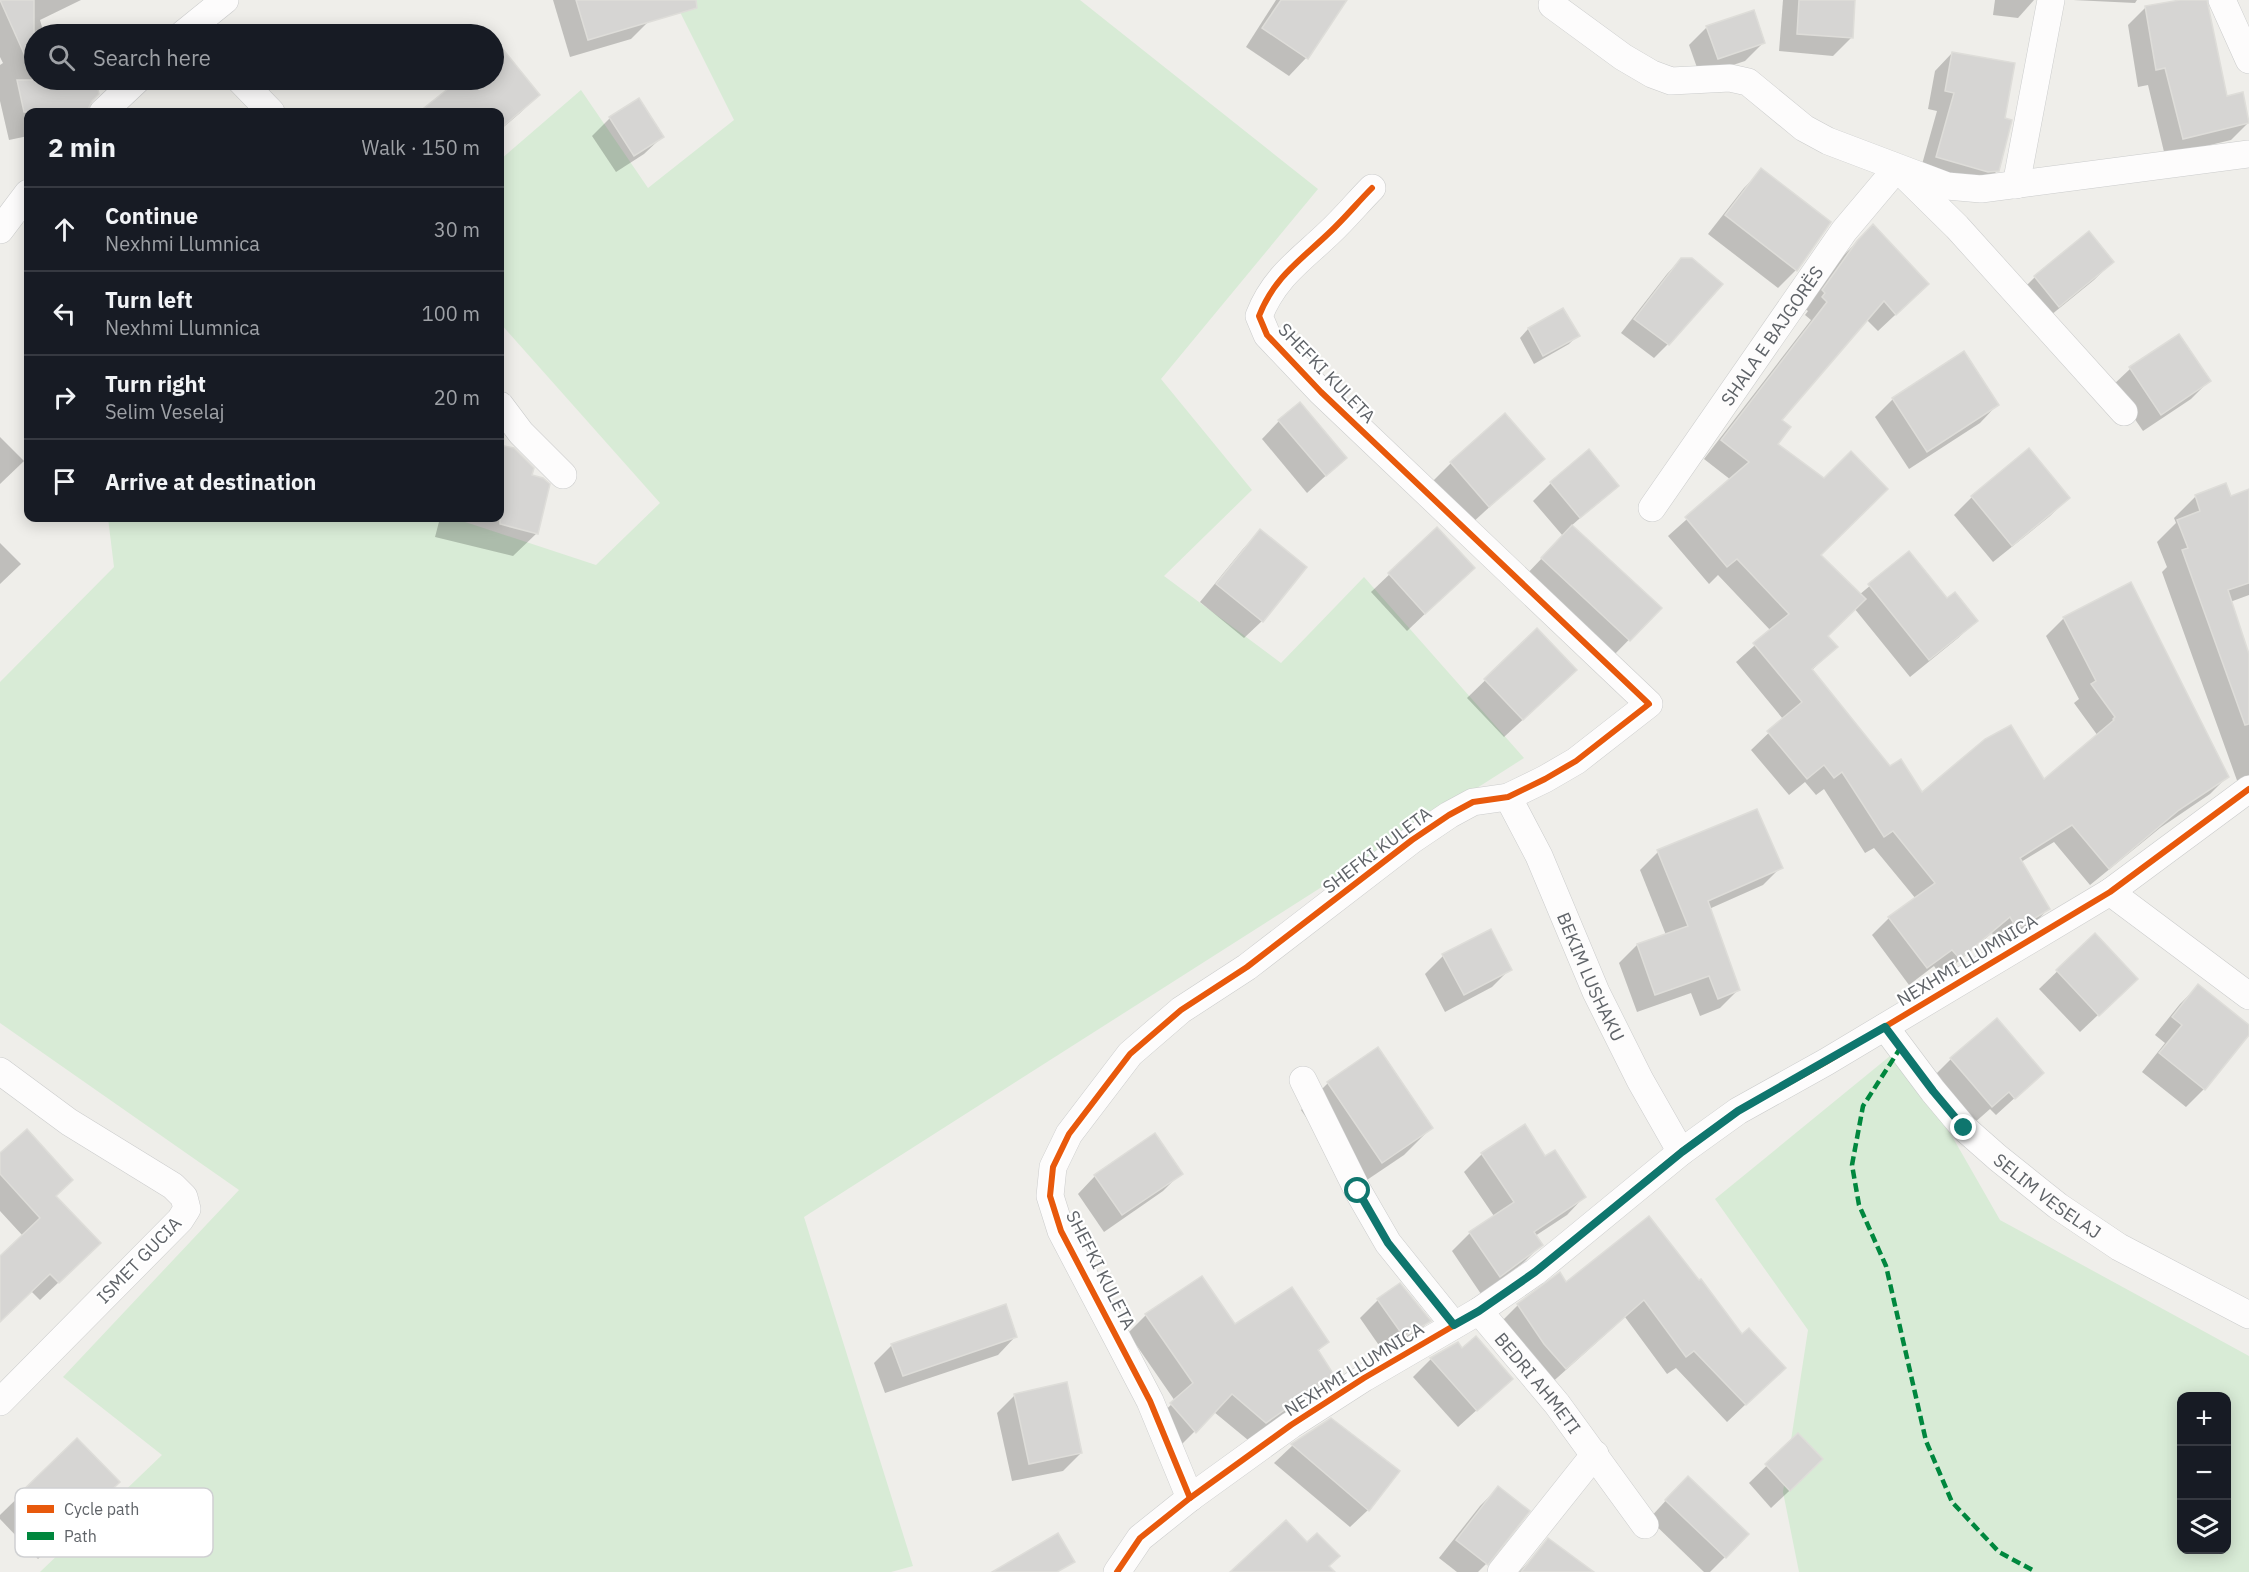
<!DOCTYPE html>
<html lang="en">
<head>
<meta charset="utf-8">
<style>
  body { margin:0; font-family:"IBM Plex Sans",sans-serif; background:#242831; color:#f1f3f6 }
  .controls { position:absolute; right:18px; bottom:18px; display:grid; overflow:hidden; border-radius:12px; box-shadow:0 3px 15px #0003 }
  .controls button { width:54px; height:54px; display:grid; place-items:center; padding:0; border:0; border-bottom:2px solid #363941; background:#171b24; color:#f1f3f6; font:30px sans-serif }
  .stop { position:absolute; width:18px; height:18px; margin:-14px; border:4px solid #0f766e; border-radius:50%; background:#fff }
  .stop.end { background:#0f766e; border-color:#fff; box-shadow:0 2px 6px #0008 }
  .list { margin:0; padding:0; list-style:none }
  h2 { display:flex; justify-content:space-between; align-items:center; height:78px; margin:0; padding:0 24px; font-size:26px }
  h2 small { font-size:20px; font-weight:400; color:#9ea1a6 }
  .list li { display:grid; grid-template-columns:39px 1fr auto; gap:18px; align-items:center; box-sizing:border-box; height:84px; padding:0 24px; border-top:2px solid #363941 }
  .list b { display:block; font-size:22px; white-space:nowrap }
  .list p { margin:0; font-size:20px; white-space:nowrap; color:#9ea1a6 }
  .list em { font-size:20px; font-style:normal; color:#9ea1a6 }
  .icon { flex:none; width:33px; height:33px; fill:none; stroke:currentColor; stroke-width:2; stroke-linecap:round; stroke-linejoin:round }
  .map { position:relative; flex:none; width:2249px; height:1572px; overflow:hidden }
  .search { position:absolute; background:#171b24; box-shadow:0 3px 15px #0003; left:24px; top:24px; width:480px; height:66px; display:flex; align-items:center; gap:15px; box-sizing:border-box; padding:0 21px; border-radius:33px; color:#9ea1a6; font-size:22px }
  .panel { position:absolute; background:#171b24; box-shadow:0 3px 15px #0003; left:24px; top:108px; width:480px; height:414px; border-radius:12px }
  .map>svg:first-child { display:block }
</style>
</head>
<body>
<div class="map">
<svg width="2249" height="1572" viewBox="0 0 2249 1572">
  <rect width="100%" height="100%" fill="#efeeea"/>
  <!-- green -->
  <g fill="#d8ebd6" fill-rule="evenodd">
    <polygon points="674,0 1080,0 1318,189 1161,379 1252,490 1164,576 1281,663 1364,577 1524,758 804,1217 913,1566 891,1572 40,1572 162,1455 63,1377 239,1190 0,1023 0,682 114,567 108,518 453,518 596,565 660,503 500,323 500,160 581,90 648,188 734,120"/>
    <path d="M1901,1047l99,173 249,136v216h-450l-16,-80 25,-162 -93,-131zM2182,1396h44v154h-44z"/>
  </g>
  <!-- shadow -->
  <g fill="#0003">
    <polygon points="0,0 81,0 40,20 44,34 34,34 34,80 55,80 56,82 67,80 94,80 98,93 82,112 28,112 28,136 9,140 0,101 0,65 3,63 0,57"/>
    <polygon points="553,0 643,0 649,21 631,39 570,57"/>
    <polygon points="1276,0 1330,0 1340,7 1306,58 1289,76 1246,47"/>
    <polygon points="1783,0 1854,0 1851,38 1833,56 1779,51"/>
    <polygon points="1995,0 2034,0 2018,18 1993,15"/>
    <polygon points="2073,0 2137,0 2135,3"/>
    <polygon points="2189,0 2207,0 2226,98 2249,122 2231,140 2165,156 2148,85 2138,87 2128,25 2146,7"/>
    <polygon points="1707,27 1763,43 1745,61 1700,76 1689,45"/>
    <polygon points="500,48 538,95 520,113 500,130 500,112 424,112 462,80 494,80 494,53"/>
    <polygon points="1952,53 2004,119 1998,170 1980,188 1919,175 1937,111 1928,109 1935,71"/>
    <polygon points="610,118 662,137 644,154 616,172 592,136"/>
    <polygon points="1762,170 1796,270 1778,288 1708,234 1744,188"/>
    <polygon points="1873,226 1910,301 1878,331 1866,319 1780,420 1776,444 1819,555 1859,595 1909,553 1947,600 1976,621 1958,638 1910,677 1854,608 1822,640 1836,647 1811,671 1890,768 1922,794 2043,781 2098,736 2074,703 2079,699 2046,636 2064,618 2228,776 2210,794 2160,828 2090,885 2054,842 2021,862 2048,909 2031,927 1999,946 1992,933 1941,976 1934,966 1909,985 1872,935 1889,918 1916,899 1874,848 1865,853 1824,789 1816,795 1805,782 1789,795 1751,750 1783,719 1736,662 1771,631 1718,575 1709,584 1668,536 1731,480 1704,459 1811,320 1805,315 1808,311 1805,309 1839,260"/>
    <polygon points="2088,233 2112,262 2094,280 2040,324 2017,295 2035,277"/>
    <polygon points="1681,259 1668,344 1654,358 1621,333 1667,274"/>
    <polygon points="1563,310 1578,335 1569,344 1534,364 1520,338 1528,329"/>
    <polygon points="2178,336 2209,381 2191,399 2143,431 2112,386 2130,369"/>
    <polygon points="1893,399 1997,405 1980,423 1909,469 1875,417"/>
    <polygon points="1279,421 1345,458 1307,493 1262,439"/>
    <polygon points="0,437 24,461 0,484"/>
    <polygon points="500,446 513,450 530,476 537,533 513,556 435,537 440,518 500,518"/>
    <polygon points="2029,450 2068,498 2050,516 1993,562 1954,515 1972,497"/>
    <polygon points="1543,458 1471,524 1433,481 1451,463"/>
    <polygon points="1551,483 1617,486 1571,526 1660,608 1611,658 1524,577 1563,536 1533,501"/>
    <polygon points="2225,485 2230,497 2249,504 2249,595 2230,602 2249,659 2249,782 2239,786 2162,572 2167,567 2157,542 2176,523 2174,518 2195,497"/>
    <polygon points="1437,529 1455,585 1407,631 1371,592"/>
    <polygon points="1260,531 1262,621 1244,638 1200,602 1243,549"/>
    <polygon points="0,543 21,564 0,584"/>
    <polygon points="1537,630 1557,688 1504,737 1467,698"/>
    <polygon points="1756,811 1781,867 1763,885 1709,909 1738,990 1720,1008 1700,1016 1691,993 1637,1012 1619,963 1637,945 1666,935 1640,870 1658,852"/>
    <polygon points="2095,935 2118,996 2080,1032 2039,989"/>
    <polygon points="1443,956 1510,969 1492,987 1445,1012 1425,974"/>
    <polygon points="2198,986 2249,1027 2249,1033 2204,1089 2186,1107 2142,1072 2165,1043 2155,1035 2180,1004"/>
    <polygon points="1951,1059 2042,1073 1996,1115 1990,1109 1973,1124 1933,1077"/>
    <polygon points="1328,1083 1431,1128 1404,1155 1355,1188 1301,1110"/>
    <polygon points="1482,1154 1545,1158 1584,1197 1567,1215 1535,1236 1541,1245 1523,1263 1481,1294 1452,1251 1470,1233 1494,1216 1464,1172"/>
    <polygon points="0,1155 55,1197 81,1261 40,1300 31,1291 0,1321 0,1258 23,1236 0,1211"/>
    <polygon points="1181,1173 1163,1191 1104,1232 1078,1194 1095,1176"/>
    <polygon points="1699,1282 1766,1385 1727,1422 1676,1368 1667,1374 1625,1317 1548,1386 1500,1323 1518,1305 1566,1284"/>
    <polygon points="1378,1300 1429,1321 1411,1339 1385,1354 1360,1318"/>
    <polygon points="1146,1315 1235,1326 1327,1342 1317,1352 1332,1374 1315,1392 1248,1440 1214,1412 1177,1449 1153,1422 1175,1401 1128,1333"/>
    <polygon points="1015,1337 998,1355 885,1393 874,1363 892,1345"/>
    <polygon points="1462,1350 1511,1379 1458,1427 1413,1377 1431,1359"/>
    <polygon points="1015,1395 1081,1453 1063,1471 1012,1481 997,1413"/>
    <polygon points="1331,1420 1368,1510 1350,1527 1274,1463 1292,1446"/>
    <polygon points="1798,1435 1804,1477 1771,1508 1749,1483"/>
    <polygon points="77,1440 100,1500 38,1559 0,1519 0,1515"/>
    <polygon points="1498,1488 1486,1564 1478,1572 1457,1572 1439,1558 1480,1506"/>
    <polygon points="1670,1496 1725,1557 1710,1572 1704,1572 1649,1519"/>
    <polygon points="1549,1540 1591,1572 1519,1572"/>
  </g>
  <!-- building -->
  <g fill="#d6d5d3" stroke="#deddd9" stroke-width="1.5">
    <polygon points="0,0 34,0 34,76"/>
    <polygon points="576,0 696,0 697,8 588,40"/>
    <polygon points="1281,0 1347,0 1308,59 1262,28"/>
    <polygon points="1799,0 1855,0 1853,38 1797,34"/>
    <polygon points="2180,0 2207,0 2227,96 2243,92 2249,123 2183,139 2165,68 2156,70 2145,6"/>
    <polygon points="1754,10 1765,43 1718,59 1706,26"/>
    <polygon points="494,38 540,95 500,129 500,112 419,112 459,80 494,80"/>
    <polygon points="1952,52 2015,63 2005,118 2012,120 1999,171 1988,172 1936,157 1954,93 1945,91"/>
    <polygon points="17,80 96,80 99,94 92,101 88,109 73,112 24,112"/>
    <polygon points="639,98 664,137 634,156 609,117"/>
    <polygon points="1761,168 1831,222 1797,271 1725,215"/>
    <polygon points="1873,224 1929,284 1896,315 1884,301 1782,420 1791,427 1778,444 1824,478 1851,451 1888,489 1821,555 1866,599 1828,636 1838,647 1812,669 1890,766 1901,759 1922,792 1985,739 2011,725 2044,779 2114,720 2113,719 2115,717 2091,684 2096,681 2063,617 2131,582 2229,777 2179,810 2109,869 2072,825 2020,858 2050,909 2017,929 2010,917 1960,959 1952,950 1927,968 1888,917 1935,883 1893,831 1884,837 1842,772 1834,778 1824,765 1807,779 1767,731 1802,702 1753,643 1789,614 1737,559 1727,567 1685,517 1749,462 1721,440 1827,302 1822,297 1825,293 1822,290 1857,241"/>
    <polygon points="2089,231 2114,262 2059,307 2034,276"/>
    <polygon points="1681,258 1692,258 1723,284 1669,345 1634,319"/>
    <polygon points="1563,308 1580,336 1543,356 1528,328"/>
    <polygon points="2179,334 2211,381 2161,415 2129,367"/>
    <polygon points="1964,351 1999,405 1927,452 1892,398"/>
    <polygon points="1300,402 1347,458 1326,476 1278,420"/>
    <polygon points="1505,413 1545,459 1489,507 1450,462"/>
    <polygon points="500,445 514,448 534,468 532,475 543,478 550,484 538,534 500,524"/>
    <polygon points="2029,448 2070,498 2012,546 1971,496"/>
    <polygon points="1589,449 1619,486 1580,518 1550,482"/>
    <polygon points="2226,483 2231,496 2249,489 2249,583 2228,590 2249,654 2249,724 2245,725 2182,550 2188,548 2177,520 2200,511 2195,495"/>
    <polygon points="1572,525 1662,608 1630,641 1541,558"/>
    <polygon points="1437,527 1475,568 1425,614 1388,573"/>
    <polygon points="1260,529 1307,567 1263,622 1216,584"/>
    <polygon points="1909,551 1947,598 1955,592 1978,621 1929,660 1868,584"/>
    <polygon points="1537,628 1577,670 1523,720 1484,679"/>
    <polygon points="1757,809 1783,868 1708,901 1740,990 1718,999 1709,976 1655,995 1637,944 1688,926 1657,850"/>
    <polygon points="1491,929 1512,970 1464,995 1442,954"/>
    <polygon points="2095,933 2138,979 2099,1016 2056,970"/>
    <polygon points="2198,984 2249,1025 2249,1035 2205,1090 2159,1053 2182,1025 2172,1017"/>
    <polygon points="1997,1018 2044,1073 2015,1099 2009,1092 1992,1107 1950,1058"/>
    <polygon points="1378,1047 1433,1128 1382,1163 1327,1082"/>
    <polygon points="1525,1124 1545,1156 1555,1150 1586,1197 1534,1232 1543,1245 1500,1277 1469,1232 1514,1202 1481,1153"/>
    <polygon points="27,1129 73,1180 56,1196 101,1243 59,1283 50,1274 0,1322 0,1256 40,1218 0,1174 0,1153"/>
    <polygon points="1155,1133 1183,1174 1122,1215 1094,1175"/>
    <polygon points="1649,1216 1699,1280 1701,1279 1742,1334 1749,1328 1786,1368 1746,1405 1694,1351 1686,1357 1644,1300 1566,1369 1544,1344 1517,1304 1560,1272 1566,1282"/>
    <polygon points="1202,1276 1235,1324 1292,1287 1329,1342 1318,1350 1334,1375 1266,1423 1232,1394 1196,1433 1170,1403 1193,1383 1145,1314"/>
    <polygon points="1400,1283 1431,1321 1404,1337 1377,1299"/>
    <polygon points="1006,1304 1017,1337 903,1376 891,1344"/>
    <polygon points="1476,1336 1513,1379 1477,1411 1430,1358 1458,1342 1462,1348"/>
    <polygon points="1067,1382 1082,1453 1029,1464 1014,1394"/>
    <polygon points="1331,1418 1400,1471 1369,1511 1291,1444"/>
    <polygon points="1798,1433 1823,1459 1790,1491 1765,1464"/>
    <polygon points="77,1438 120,1482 57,1542 15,1498"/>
    <polygon points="1688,1476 1749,1534 1726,1558 1665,1500"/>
    <polygon points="1498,1486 1530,1511 1488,1565 1456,1540"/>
    <polygon points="1286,1520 1307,1542 1317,1533 1340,1556 1329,1566 1335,1572 1230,1572"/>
    <polygon points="1058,1533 1075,1562 1057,1572 992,1572"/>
    <polygon points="1548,1538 1594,1572 1521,1572"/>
  </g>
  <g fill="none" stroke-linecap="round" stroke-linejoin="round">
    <!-- street casing -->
    <g stroke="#cbcccc" stroke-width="28">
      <g id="street">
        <polyline points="2222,0 2249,60"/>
        <polyline points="1552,5 1623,57 1652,74 1671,81 1730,78 1748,82 1804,128 1828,141 1947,186 1981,189 2249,154"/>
        <polyline points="183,34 225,0"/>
        <polyline points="240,80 271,112"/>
        <polyline points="103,112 137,80"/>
        <polyline points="2016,185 2051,0"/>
        <polyline points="0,230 28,193"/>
        <polyline points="500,405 521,433 563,475"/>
        <path id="s1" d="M1652,508l192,-277 53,-63 60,59 167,185"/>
        <path id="s2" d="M1508,797l31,59 57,136 44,88 41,72"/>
        <polyline points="2110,892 2249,996"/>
        <path id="s3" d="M1885,1027l48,64 31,37 34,30 60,48 61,41 130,68"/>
        <polyline points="0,1071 69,1122 173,1186 184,1197 187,1209 180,1220 0,1402"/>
        <polyline points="1303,1080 1358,1191 1388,1243 1454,1325"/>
        <path id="s4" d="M1479,1311l78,93 88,121"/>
        <path d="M1190,1498l-40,-97 -89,-170 -11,-35 3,-29 16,-33 61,-80 51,-44 66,-43 165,-127 37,-25 24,-13 35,-5 37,-18 31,-18 73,-57 -328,-312 -54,-57 -8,-19c15,-39 42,-56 71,-84 15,-14 28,-30 42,-44"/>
        <polyline points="1117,1572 1140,1538 1190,1498 1291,1425 1364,1378 1479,1311 1535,1272 1681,1152 1738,1111 1826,1062 2110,892 2249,789"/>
        <polyline points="1501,1572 1595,1454"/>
      </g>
    </g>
    <!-- street -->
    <use href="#street" stroke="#fdfcfc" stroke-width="27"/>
    <!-- quiet -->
    <polyline stroke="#00873e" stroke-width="4.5" stroke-dasharray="9 4.5" stroke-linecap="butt" points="1901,1047 1863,1106 1852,1165 1859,1205 1886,1266 1926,1441 1952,1502 1999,1552 2036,1572"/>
    <!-- cycleway casing -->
    <g stroke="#fff" stroke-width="10">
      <g id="cycleway">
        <path d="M1190,1498l-40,-97 -89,-170 -11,-35 3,-29 16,-33 61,-80 51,-44 66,-43 165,-127 37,-25 24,-13 35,-5 37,-18 31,-18 73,-57 -328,-312 -54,-57 -8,-19c15,-39 42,-56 71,-84 15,-14 28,-30 42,-44"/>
        <polyline points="1117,1572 1140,1538 1190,1498 1291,1425 1364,1378 1479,1311 1535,1272 1681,1152 1738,1111 1826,1062 2110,892 2249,789"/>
      </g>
    </g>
    <!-- cycleway -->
    <use href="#cycleway" stroke="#e8590c" stroke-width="6"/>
  </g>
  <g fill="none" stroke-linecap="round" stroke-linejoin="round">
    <!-- route -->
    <polyline stroke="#0f766e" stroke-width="8" points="1358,1191 1388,1243 1454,1325 1479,1311 1535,1272 1682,1152 1738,1111 1885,1027 1933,1091 1964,1128"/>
  </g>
  <g text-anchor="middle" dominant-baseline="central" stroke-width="4.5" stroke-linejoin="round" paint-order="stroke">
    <!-- street labels -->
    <g font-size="18" fill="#5f6368" stroke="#fff">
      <text stroke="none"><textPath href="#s1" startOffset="210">SHALA E BAJGORËS</textPath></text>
      <text transform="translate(1327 373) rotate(46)">SHEFKI KULETA</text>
      <text transform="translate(1377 850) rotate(-37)">SHEFKI KULETA</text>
      <text transform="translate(1967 960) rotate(-31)">NEXHMI LLUMNICA</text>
      <text stroke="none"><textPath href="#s2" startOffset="198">BEKIM LUSHAKU</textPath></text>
      <text stroke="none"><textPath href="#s3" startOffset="236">SELIM VESELAJ</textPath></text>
      <text transform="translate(139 1260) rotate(-46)">ISMET GUCIA</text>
      <text transform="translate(1101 1270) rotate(63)">SHEFKI KULETA</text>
      <text transform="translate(1354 1369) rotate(-32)">NEXHMI LLUMNICA</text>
      <text stroke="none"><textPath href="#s4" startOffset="93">BEDRI AHMETI</textPath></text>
    </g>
  </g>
  <!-- legend -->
  <rect x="15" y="1488" width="198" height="69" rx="9" fill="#fff" stroke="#cfd0d2" stroke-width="1.5"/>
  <rect x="27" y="1505" width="27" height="8" fill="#e8590c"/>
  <rect x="27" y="1532" width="27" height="8" fill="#00873e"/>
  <g font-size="16" fill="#5f6368">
    <text x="64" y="1515">Cycle path</text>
    <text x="64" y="1542">Path</text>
  </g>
</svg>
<div class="controls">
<button>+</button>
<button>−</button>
<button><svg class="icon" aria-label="layers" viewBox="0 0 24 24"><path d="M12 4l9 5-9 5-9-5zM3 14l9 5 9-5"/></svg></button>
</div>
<div class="stop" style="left:1358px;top:1191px"></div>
<div class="stop end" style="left:1964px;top:1128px"></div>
<div class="search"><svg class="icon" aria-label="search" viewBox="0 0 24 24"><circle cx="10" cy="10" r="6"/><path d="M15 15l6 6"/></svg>Search here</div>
<section class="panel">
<h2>2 min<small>Walk · 150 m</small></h2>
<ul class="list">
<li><svg class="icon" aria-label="ahead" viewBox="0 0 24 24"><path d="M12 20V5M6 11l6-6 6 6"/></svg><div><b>Continue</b><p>Nexhmi Llumnica</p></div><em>30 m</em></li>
<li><svg class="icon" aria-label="left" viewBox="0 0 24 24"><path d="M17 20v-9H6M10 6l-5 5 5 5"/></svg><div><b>Turn left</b><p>Nexhmi Llumnica</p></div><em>100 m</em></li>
<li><svg class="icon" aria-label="right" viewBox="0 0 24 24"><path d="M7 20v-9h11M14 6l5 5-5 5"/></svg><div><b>Turn right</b><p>Selim Veselaj</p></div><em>20 m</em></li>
<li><svg class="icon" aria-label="arrive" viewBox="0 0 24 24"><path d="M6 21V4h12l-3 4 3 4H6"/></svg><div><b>Arrive at destination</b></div></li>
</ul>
</section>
</div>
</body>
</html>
